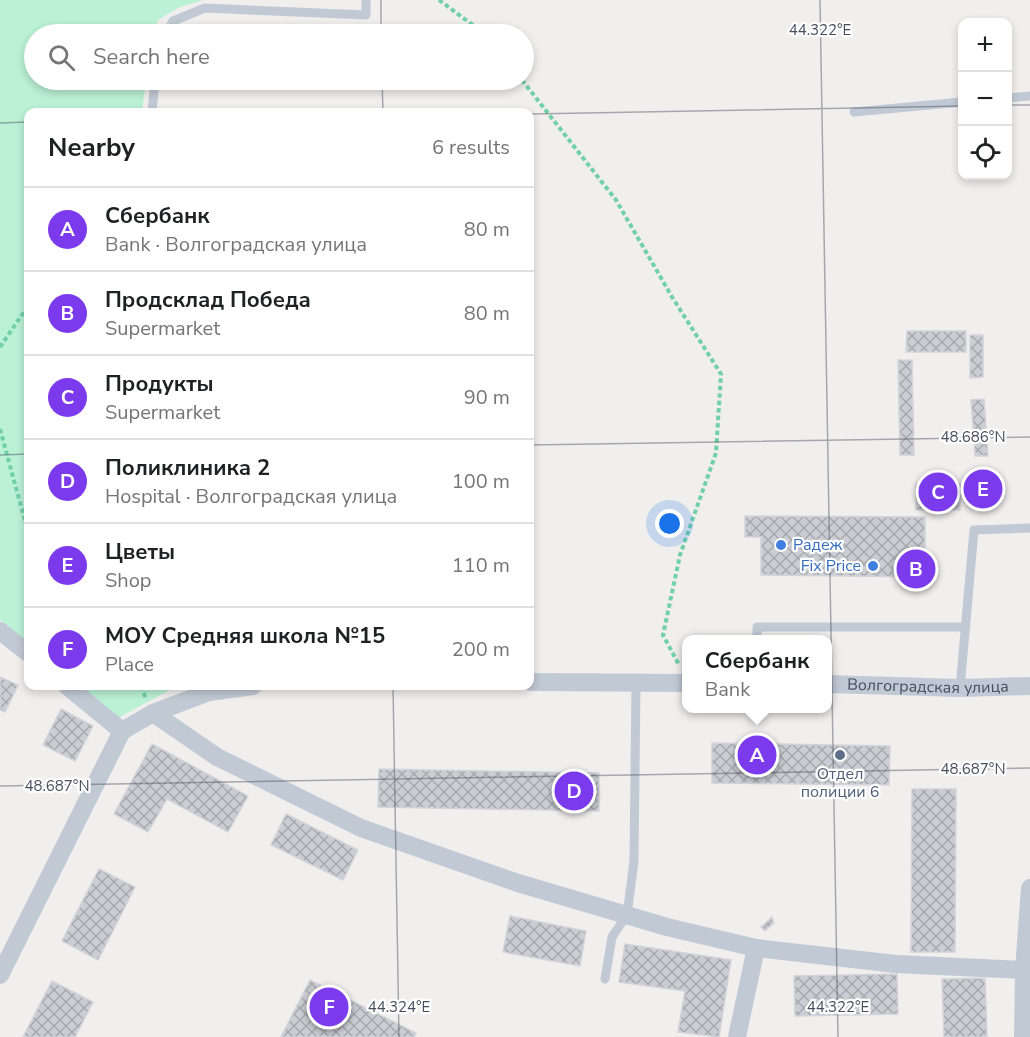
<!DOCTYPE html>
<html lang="en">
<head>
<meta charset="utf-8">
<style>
  body { margin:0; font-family:"Nunito Sans",sans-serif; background:#f6f6f6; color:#202124 }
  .controls { position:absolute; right:18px; top:18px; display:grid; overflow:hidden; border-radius:12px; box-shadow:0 3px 9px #0003 }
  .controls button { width:54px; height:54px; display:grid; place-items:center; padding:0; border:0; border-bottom:2px solid #e0e0e0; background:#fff; color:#202124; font:30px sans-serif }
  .you { position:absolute; left:670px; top:524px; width:21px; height:21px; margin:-15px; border:4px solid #fff; border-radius:50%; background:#1a73e8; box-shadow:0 0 0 9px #1a73e833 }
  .badge { display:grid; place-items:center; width:39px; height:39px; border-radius:50%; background:#7c3aed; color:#fff; font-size:20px; font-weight:700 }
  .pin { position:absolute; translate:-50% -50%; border:3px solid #fff; box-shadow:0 2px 6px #0006 }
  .popup { position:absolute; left:682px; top:635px; width:150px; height:78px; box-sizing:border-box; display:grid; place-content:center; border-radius:12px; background:#fff; filter:drop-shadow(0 2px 4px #0005); font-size:20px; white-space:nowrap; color:#757577 }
  .popup b { font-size:22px; color:#202124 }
  .popup::after { content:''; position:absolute; left:50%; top:100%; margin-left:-12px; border:12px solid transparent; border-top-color:#fff }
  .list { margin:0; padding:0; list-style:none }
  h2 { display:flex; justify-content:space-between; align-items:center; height:78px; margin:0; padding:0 24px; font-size:26px }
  h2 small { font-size:20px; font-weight:400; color:#757577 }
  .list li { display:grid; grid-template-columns:39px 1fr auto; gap:18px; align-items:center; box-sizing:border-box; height:84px; padding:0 24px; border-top:2px solid #e0e0e0 }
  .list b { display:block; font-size:22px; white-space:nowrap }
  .list p { margin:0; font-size:20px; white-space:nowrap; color:#757577 }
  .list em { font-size:20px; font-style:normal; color:#757577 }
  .icon { flex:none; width:33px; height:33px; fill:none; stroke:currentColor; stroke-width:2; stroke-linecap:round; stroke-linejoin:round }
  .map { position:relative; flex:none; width:1030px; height:1037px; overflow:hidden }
  .search { position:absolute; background:#fff; box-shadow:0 3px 9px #0003; left:24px; top:24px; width:510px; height:66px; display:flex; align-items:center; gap:15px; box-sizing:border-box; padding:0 21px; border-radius:33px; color:#757577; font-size:22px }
  .panel { position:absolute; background:#fff; box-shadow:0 3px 9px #0003; left:24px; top:108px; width:510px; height:582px; border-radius:12px }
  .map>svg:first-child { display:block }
</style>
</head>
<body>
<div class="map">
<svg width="1030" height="1037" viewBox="0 0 1030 1037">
  <defs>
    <pattern id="building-cross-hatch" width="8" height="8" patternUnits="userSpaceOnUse" patternTransform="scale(1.5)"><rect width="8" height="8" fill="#cbcdd3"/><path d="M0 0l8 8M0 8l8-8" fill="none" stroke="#a7a9ae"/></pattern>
  </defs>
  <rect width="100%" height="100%" fill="#f1eeee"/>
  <!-- grass -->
  <g fill="#bbf1d5">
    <polygon points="0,0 203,0 178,8 158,20 152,34 34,34 34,80 146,80 142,112 28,112 28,643 0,620"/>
    <polygon points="79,686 177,686 118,718"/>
  </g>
  <!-- building -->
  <g fill="url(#building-cross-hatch)" stroke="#d2d4da" stroke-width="1.5">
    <polygon points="301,30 340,33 340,34 301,34"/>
    <polygon points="907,331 966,331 966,352 906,352"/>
    <polygon points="970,335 983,335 983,377 970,378"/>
    <polygon points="898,360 912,360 914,455 900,455"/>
    <polygon points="984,399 988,456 975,456 971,400"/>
    <rect x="916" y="484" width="44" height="26"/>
    <polygon points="745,516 925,517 925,577 761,575 761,537 745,537"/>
    <polygon points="0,677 18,685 5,712 0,710"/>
    <polygon points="61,709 93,726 75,761 43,745"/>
    <polygon points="712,743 890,746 889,785 712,783"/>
    <polygon points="152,744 248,796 228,832 167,799 148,832 114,814"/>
    <polygon points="379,769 599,773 599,811 378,807"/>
    <polygon points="912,789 956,789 955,952 911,952"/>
    <polygon points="286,814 358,850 343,880 271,845"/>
    <polygon points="99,869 135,887 98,960 62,941"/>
    <polygon points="510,916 586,931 580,966 503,952"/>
    <polygon points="772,917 774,923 765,931 761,927"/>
    <polygon points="625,944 731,960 719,1037 678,1032 685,991 619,982"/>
    <polygon points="897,974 898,1014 795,1016 794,976"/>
    <polygon points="985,978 987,1037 944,1037 942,979"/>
    <polygon points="310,980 416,1033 414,1037 281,1037"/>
    <polygon points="52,981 93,1002 75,1037 23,1037"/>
  </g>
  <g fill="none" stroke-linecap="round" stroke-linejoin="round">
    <!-- path -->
    <g stroke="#71d0ab" stroke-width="4" stroke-dasharray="4.5 3" stroke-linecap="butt">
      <polyline points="439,0 485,34"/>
      <polyline points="522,80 616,200 672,297 721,374 716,453 680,555 663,635 679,665"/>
      <polyline points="0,347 28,306"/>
      <polyline points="0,429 28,532"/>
      <polyline points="141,686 146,699"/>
    </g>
    <!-- lane -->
    <g stroke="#c1c9d4" stroke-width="9">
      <polyline points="166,34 173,21 205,8 366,15 366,0"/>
      <polyline points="1008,98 1030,96"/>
      <polyline points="152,112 155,80"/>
      <polyline points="854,112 962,102"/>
      <polyline points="757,640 757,627 966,627"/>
      <polyline points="960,688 974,530 1030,528"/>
      <polyline points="605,979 612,937 627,915 634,861 636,683"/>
    </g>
    <!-- street -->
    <g stroke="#c1c9d4" stroke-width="18">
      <polyline points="0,631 28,653"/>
      <polyline points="530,682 686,683"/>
      <path id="s1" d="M828,684l132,4 70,-2"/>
      <polyline points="67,686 122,731 153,713 209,692 253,686"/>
      <polyline points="153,713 217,757 361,828 518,883 667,927 756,948 896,964 1024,970"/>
      <polyline points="0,975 122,731"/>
      <polyline points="737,1037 756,948"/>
      <polyline points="1023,1037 1024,970 1030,888"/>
    </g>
  </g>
  <!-- ticks -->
  <path fill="none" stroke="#464f5d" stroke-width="1.5" stroke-opacity="0.45" d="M381,0v34M820,0l18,1037M382,80l1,32M1008,105h22M530,114l432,-8M0,123l28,-1M530,445l500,-8M0,455l28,-1M393,686l6,351M0,786l1030,-18"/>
  <!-- markers -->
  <g fill="#3f7fe0" stroke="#fff" stroke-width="2">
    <circle cx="781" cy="545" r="6"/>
    <circle cx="873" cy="566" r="6"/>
  </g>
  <circle fill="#5c6f8a" stroke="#fff" stroke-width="2" cx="840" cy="755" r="6"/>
  <g text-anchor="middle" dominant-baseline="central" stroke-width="4.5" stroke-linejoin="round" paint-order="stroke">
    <!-- shop labels -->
    <g font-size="16" fill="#366cbe" stroke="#fff" text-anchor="start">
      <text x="793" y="545">Радеж</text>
      <text x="861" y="566" text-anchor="end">Fix Price</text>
    </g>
    <!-- street labels -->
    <g font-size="16" fill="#464f5d" stroke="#fff">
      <text stroke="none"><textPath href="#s1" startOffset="100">Волгоградская улица</textPath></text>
    </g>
    <!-- service labels -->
    <g font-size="16" fill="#4e5e75" stroke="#fff">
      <text x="840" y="774">Отдел<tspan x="840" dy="18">полиции 6</tspan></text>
    </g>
  </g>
  <g font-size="15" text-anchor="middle" fill="#464f5d" stroke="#fff" stroke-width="4.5" stroke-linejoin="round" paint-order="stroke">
    <text x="820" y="35">44.322°E</text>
    <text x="973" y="442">48.686°N</text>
    <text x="973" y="774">48.687°N</text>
    <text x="57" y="791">48.687°N</text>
    <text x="399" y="1012">44.324°E</text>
    <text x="838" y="1012">44.322°E</text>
  </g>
</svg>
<div class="controls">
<button>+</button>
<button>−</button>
<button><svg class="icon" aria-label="locate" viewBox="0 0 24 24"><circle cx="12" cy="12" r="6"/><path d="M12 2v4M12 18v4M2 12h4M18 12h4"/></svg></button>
</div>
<div class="you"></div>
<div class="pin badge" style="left:757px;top:755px">A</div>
<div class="popup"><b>Сбербанк</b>Bank</div>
<div class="pin badge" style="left:916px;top:569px">B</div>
<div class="pin badge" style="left:938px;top:492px">C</div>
<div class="pin badge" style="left:574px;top:791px">D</div>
<div class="pin badge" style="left:983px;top:489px">E</div>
<div class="pin badge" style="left:329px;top:1007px">F</div>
<div class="search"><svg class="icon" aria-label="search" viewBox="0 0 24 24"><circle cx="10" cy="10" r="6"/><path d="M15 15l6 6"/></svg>Search here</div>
<section class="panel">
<h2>Nearby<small>6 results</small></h2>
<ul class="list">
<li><span class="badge">A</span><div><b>Сбербанк</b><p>Bank · Волгоградская улица</p></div><em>80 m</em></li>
<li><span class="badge">B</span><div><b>Продсклад Победа</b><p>Supermarket</p></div><em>80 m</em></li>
<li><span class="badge">C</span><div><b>Продукты</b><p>Supermarket</p></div><em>90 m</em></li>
<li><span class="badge">D</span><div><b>Поликлиника 2</b><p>Hospital · Волгоградская улица</p></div><em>100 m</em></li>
<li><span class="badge">E</span><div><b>Цветы</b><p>Shop</p></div><em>110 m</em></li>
<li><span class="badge">F</span><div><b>МОУ Средняя школа №15</b><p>Place</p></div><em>200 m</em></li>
</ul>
</section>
</div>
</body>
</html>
